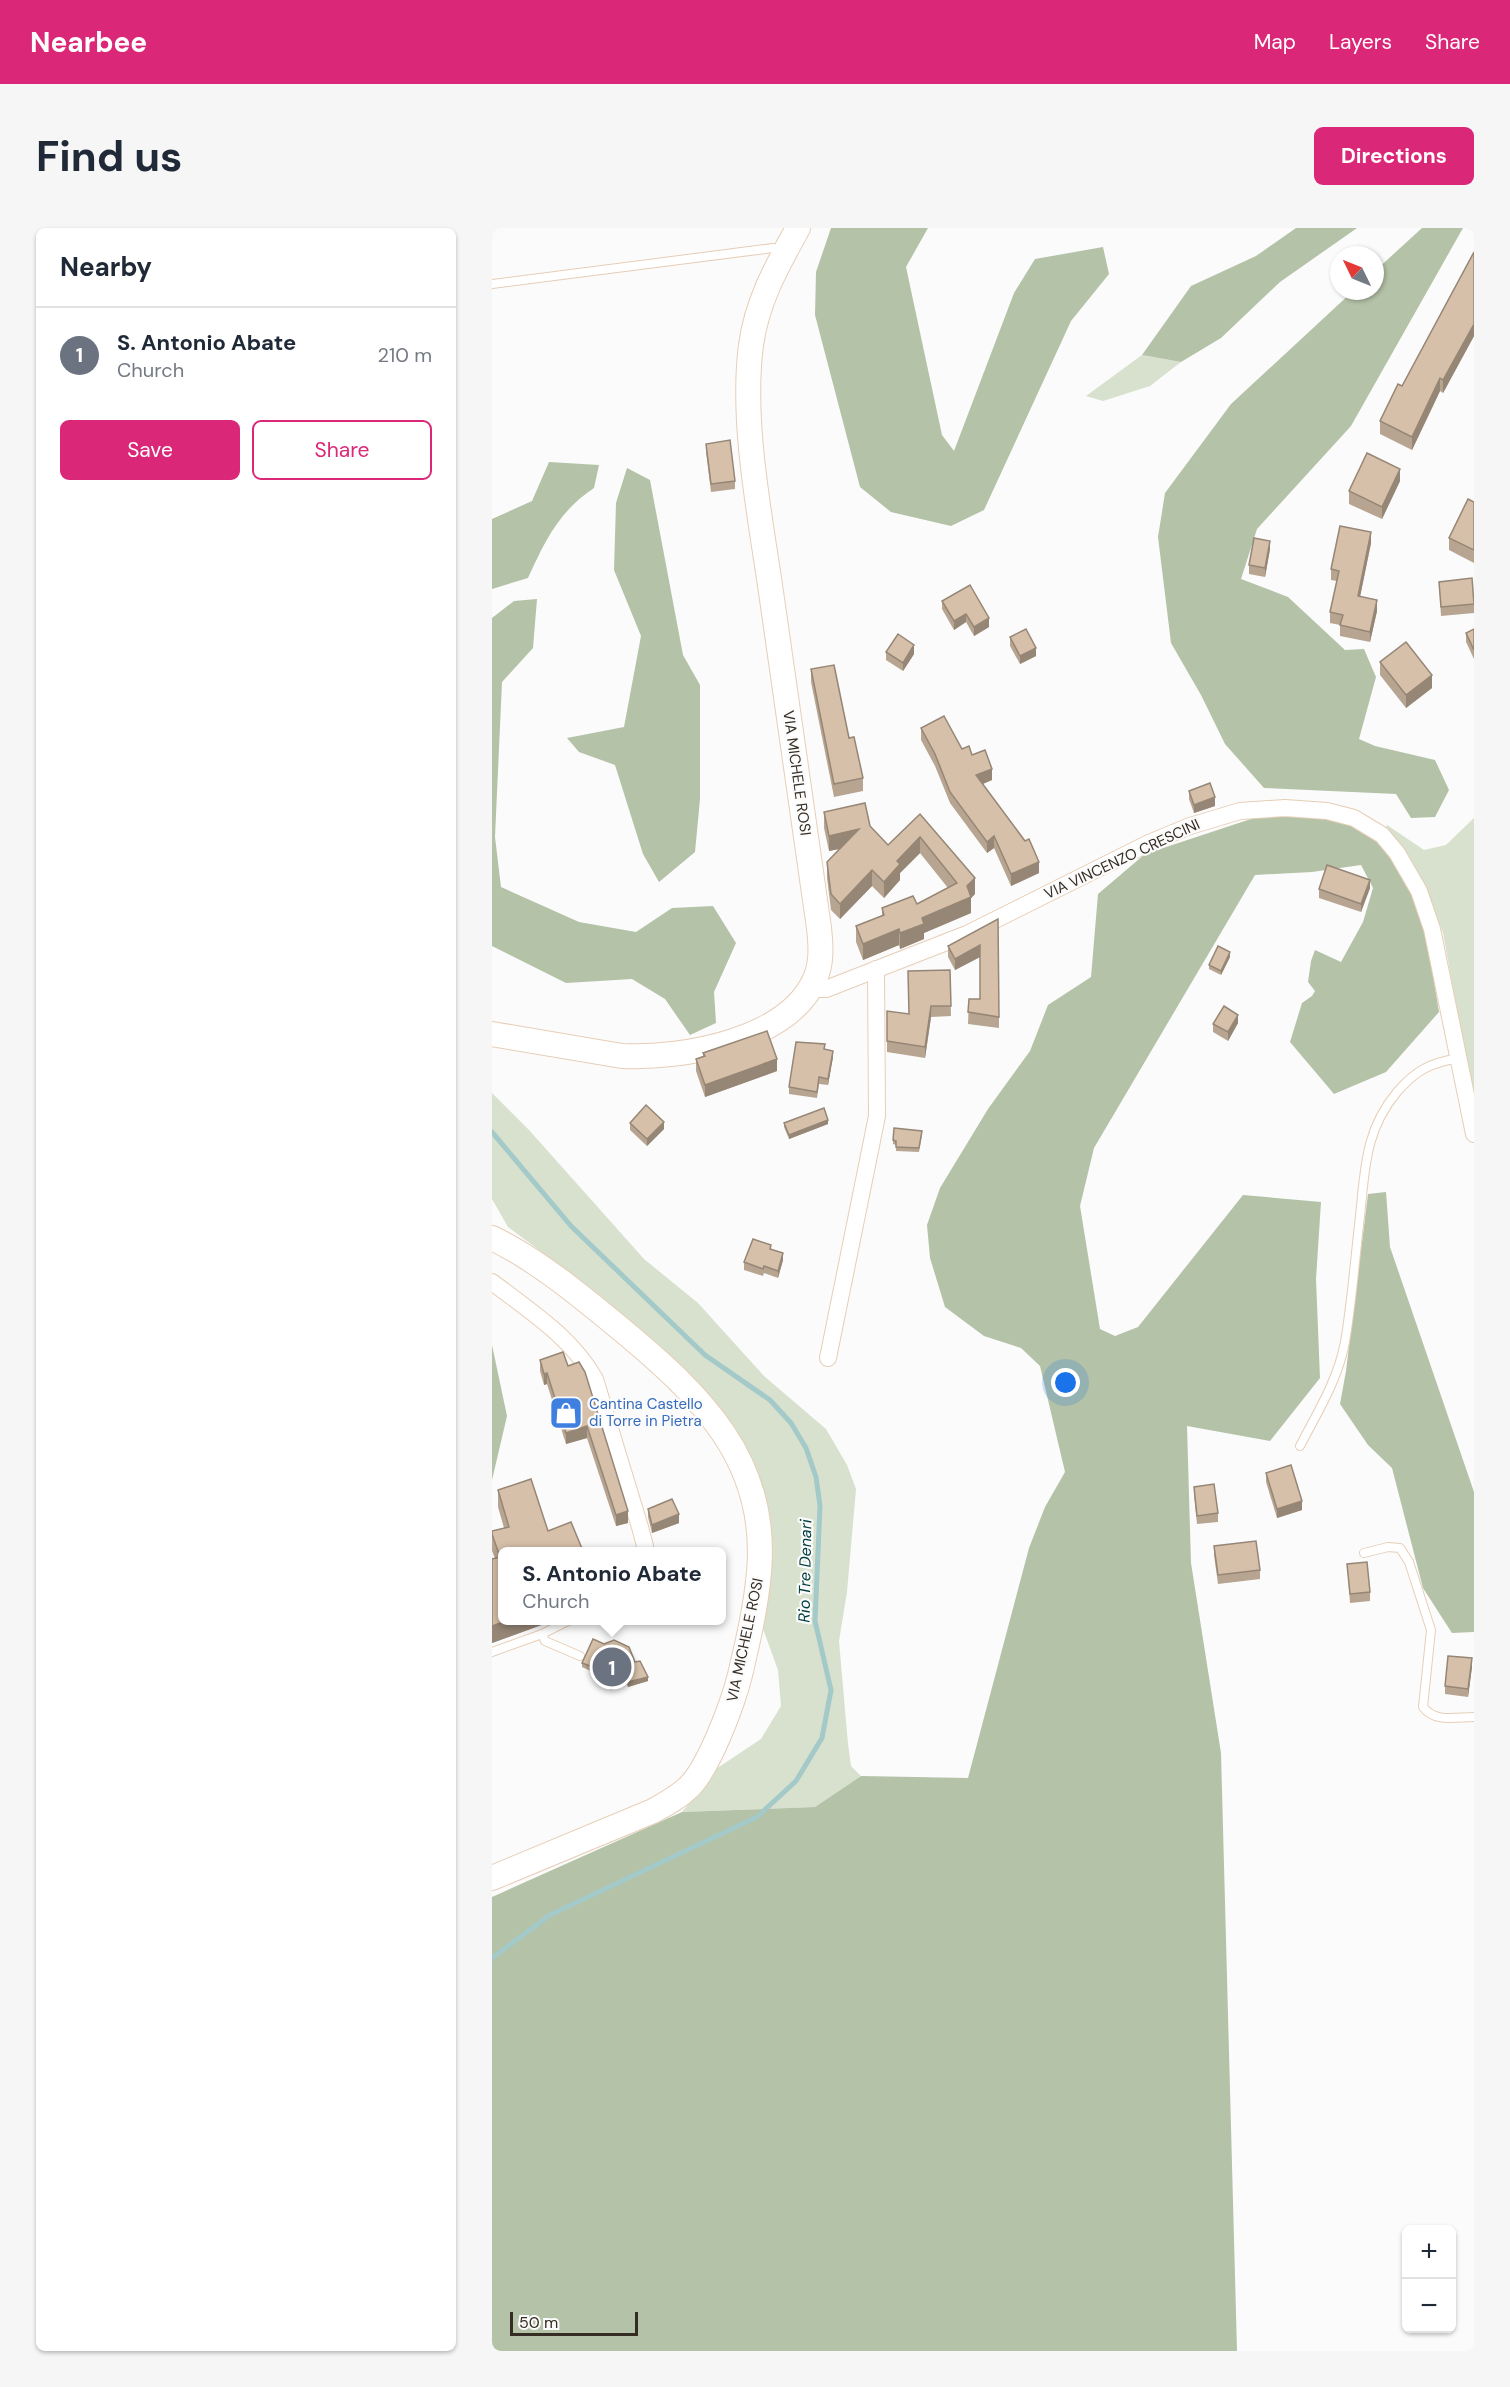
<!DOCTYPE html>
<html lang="en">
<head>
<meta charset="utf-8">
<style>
  body { margin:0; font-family:"DM Sans",sans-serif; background:#f6f6f7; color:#1f2937 }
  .controls { position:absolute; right:18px; bottom:18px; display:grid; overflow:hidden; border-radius:9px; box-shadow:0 2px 4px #0004 }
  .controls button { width:54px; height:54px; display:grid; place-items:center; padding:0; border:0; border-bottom:2px solid #e0e1e3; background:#fff; color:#1f2937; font:30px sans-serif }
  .compass { position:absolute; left:838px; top:18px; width:54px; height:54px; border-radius:50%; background:#fff; box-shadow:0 2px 4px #0004; rotate:313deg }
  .scale { position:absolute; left:18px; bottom:15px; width:128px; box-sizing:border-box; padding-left:6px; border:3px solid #352c23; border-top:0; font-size:16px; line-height:21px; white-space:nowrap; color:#352c23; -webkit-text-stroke:4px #fbfbfb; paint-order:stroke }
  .you { position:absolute; left:574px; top:1155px; width:21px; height:21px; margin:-15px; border:4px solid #fff; border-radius:50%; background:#1a73e8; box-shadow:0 0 0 9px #1a73e833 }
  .badge { display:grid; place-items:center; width:39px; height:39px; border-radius:50%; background:#db2777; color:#fff; font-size:20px; font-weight:700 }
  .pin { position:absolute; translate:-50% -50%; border:3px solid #fff; box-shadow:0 2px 6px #0006 }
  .popup { position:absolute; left:6px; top:1319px; width:228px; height:78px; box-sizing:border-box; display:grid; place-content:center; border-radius:9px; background:#fff; filter:drop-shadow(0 2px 4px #0005); font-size:20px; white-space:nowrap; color:#747a83 }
  .popup b { font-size:22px; color:#1f2937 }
  .popup::after { content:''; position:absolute; left:50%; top:100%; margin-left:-12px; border:12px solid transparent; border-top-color:#fff }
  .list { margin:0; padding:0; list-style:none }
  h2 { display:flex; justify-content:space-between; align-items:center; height:78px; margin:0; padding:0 24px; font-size:26px }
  h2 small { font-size:20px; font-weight:400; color:#747a83 }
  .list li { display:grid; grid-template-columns:39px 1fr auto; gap:18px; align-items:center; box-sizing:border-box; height:96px; padding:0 24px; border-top:2px solid #e0e1e3 }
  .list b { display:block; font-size:22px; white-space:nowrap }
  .list p { margin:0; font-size:20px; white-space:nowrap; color:#747a83 }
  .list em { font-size:20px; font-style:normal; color:#747a83 }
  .actions { display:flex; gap:12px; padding:18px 24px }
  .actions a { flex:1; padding:14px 0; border:2px solid #db2777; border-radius:9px; text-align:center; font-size:21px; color:#db2777 }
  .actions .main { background:#db2777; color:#fff }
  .map { position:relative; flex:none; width:982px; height:2123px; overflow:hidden; border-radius:9px }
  header { display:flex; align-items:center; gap:36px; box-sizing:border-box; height:84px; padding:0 30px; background:#db2777; color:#fff }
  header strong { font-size:28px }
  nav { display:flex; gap:33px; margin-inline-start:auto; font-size:21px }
  .intro { display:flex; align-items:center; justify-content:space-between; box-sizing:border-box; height:144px; padding:0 36px }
  h1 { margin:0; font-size:42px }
  .button { padding:15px 27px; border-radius:9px; background:#db2777; color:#fff; font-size:21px; font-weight:700 }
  main { display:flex; gap:36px; padding:0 36px }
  aside { flex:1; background:#fff; border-radius:9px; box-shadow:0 2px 4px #0004 }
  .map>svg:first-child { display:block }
</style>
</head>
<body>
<header>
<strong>Nearbee</strong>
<nav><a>Map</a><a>Layers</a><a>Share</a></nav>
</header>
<div class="intro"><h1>Find us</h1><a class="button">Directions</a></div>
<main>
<aside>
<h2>Nearby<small></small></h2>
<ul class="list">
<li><span class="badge" style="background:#6b7280">1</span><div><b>S. Antonio Abate</b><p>Church</p></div><em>210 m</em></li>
</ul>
<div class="actions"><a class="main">Save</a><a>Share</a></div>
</aside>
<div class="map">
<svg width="982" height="2123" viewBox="0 0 982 2123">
  <rect width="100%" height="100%" fill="#fbfbfb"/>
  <!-- green -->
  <g fill="#d7e1ce">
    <polygon points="650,127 689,134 658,158 611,173 594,168"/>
    <polygon points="982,590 982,863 975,837 951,705 931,654 892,604 895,597 932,622 954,617"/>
    <polygon points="0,865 37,902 152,1031 206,1075 272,1148 334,1201 355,1237 364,1261 355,1364 347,1413 356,1516 359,1538 369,1548 323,1579 190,1584 224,1541 269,1511 289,1478 286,1442 270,1398 276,1312 200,1152 109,1068 16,999 0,971"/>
  </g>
  <!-- forest -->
  <g fill="#b4c2a7">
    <polygon points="339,0 436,0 414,39 450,207 462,223 522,65 543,31 611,19 617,46 579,93 492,282 459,298 399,284 368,259 323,87 324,44"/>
    <polygon points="804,0 865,0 788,54 729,110 689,134 650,127 699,58 764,28"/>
    <polygon points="930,0 971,0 859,198 765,301 749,351 796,369 853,422 872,421 884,449 867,511 883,518 943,532 957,562 943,589 919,590 904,566 772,560 733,516 709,467 679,415 666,309 673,265 739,176 861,63 883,63 883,43"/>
    <path d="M57,234l50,3 -5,23c-35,23 -49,53 -66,90l-36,11v-70l40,-18z"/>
    <polygon points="135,240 158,252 191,427 208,457 208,571 203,624 167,654 151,626 123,537 87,524 75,510 132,499 149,408 122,342 124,275"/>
    <polygon points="45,371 41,420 10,454 3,609 9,659 87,694 144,704 180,680 221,678 244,715 222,764 224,795 198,807 173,771 140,751 74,755 0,718 0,390 22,373"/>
    <polygon points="777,585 833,589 877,602 902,627 930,681 947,784 894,844 842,866 798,814 810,775 820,768 823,763 816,754 819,733 823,722 849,734 871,694 881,660 869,637 820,644 763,647 602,920 588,978 608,1101 623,1108 646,1099 751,967 829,974 824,1051 828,1150 778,1213 695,1198 699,1335 729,1525 745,2123 0,2123 0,1669 190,1584 323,1579 369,1548 476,1550 537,1320 553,1279 573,1244 548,1138 529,1120 492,1108 453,1079 438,1030 435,997 448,960 496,881 538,823 556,777 599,749 606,666 653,626"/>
    <polygon points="894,964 898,1019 982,1264 982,1404 960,1405 931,1360 900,1240 876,1217 848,1176 854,1143 876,966"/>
    <polygon points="0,1117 15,1188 0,1252"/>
  </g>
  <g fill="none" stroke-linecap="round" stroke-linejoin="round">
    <!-- stream -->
    <polyline stroke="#a3c9c9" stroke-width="5" points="0,904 79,998 213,1127 278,1172 299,1195 314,1220 324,1249 328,1278 323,1393 339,1462 330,1510 304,1553 265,1589 58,1687 0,1730"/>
    <!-- lane casing -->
    <g stroke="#e6ceb6" stroke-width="10">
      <g id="lane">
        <polyline points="0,56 281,20 290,24"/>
        <path d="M808,1218c17,-33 38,-66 45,-104 7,-41 10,-84 15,-126 5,-47 5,-86 37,-124 19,-22 33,-29 62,-34"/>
        <path d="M872,1325l24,-6 12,1 9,14 22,68 -8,77c12,16 33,10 51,10"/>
        <polyline points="50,1406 53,1413 88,1428"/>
        <polyline points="0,1424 50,1406 78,1392"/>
      </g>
    </g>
    <!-- street casing -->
    <g stroke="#e6ceb6" stroke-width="18">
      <g id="street">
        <polyline points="317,761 334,761 475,706 657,615 698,598 748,583 793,580 835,583 862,590 890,607 905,625 927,663 940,701 982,906"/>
        <path d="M0,1054c39,30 78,54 103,97l45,148 5,19 -1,6"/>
        <polyline points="336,1130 385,888 384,741"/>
      </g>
    </g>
    <!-- secondary casing -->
    <g stroke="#e6ceb6" stroke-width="26">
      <g id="secondary">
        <path d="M0,806l130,22c59,3 166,-15 193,-77 7,-16 6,-33 4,-51 -15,-112 -31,-224 -48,-336 -11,-77 -30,-170 -20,-247 6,-44 26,-79 47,-117"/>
        <path d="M0,1010c46,22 91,60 130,92 78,65 147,130 137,242 -3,35 -11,69 -19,103 -7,28 -30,90 -50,111 -11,11 -24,18 -37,25l-161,67"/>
      </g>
    </g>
    <!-- lane -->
    <use href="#lane" stroke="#fff" stroke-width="8"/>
    <!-- street -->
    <use href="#street" stroke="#fff" stroke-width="16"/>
    <!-- secondary -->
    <use href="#secondary" stroke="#fff" stroke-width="24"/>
  </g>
  <!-- wall -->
  <g fill="#b8a591">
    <polygon points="982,24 982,108 951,165 948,163 920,222 888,206 888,193 910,158"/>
    <polygon points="214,216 243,253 243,261 219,264 214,224"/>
    <polygon points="908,253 890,291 857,276 857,263"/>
    <polygon points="982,274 982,335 957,322 957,310"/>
    <polygon points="879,315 868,368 885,383 878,414 848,408 848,397 838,395 838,384 845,353 839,352 839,341"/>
    <polygon points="778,321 773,349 757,346 757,337"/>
    <polygon points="947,354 982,372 982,385 949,388"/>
    <polygon points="450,373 497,399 482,408 474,394 462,402 450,381"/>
    <polygon points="982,401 982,431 974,414 974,405"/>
    <polygon points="518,409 544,428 528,436 518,418"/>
    <polygon points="394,424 422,426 411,443 394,432"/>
    <polygon points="888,434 940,460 914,480 888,447"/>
    <polygon points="319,441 357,510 371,550 371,563 342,569 319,454"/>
    <polygon points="429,500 470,521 480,527 500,552 490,556 547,645 519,658 502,620 495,625 458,575 443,538 429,512"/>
    <polygon points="697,563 723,578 702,585 697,571"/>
    <polygon points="332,584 378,598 396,617 428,586 483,666 479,670 479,685 432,705 432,711 408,721 407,717 371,732 364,714 364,698 390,688 390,680 425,676 456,660 428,625 408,645 408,652 392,670 380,658 348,691 339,682 335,650 335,634 347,621 337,623 332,600"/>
    <polygon points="878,660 869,684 827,670 827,661"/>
    <polygon points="506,691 507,789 507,800 476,796 477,771 488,771 488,729 463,742 456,729 456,718"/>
    <polygon points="738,729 729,747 717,741 717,737"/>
    <polygon points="458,742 459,788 439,789 433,830 395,824 395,783 417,786"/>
    <polygon points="746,795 736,813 721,804 721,796"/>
    <polygon points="333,821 341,829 336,857 327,856 325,870 297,866 297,859"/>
    <polygon points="211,825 285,843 213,869 204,843 204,831 211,828"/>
    <polygon points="138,895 172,901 155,918 138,902"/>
    <polygon points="292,895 336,896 297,911 292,899"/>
    <polygon points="430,907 427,924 404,923 404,917 401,916 401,912"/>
    <polygon points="279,1021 291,1032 286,1050 272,1045 271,1048 252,1042 252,1034"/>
    <polygon points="48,1132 76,1138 136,1295 124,1298 95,1210 74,1216 55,1156 52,1157 48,1143"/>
    <polygon points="774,1245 810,1282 785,1290 774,1254"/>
    <polygon points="702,1259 726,1285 726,1294 705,1296 702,1267"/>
    <polygon points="6,1262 63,1392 0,1415 0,1331 3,1330 0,1323 0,1303 12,1300 6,1279"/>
    <polygon points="156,1281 187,1295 160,1305 156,1289"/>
    <polygon points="722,1318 768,1342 768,1351 726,1356 722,1327"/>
    <polygon points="855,1336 878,1364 878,1373 858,1375"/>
    <polygon points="143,1434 156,1453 136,1459 134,1455 119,1462 105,1455 101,1444 90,1439 90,1435"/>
    <polygon points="980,1439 976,1469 953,1466 953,1458"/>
  </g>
  <!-- shaded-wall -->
  <g fill="#968676">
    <polygon points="982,96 982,108 951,165 951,152"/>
    <polygon points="948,150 948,163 920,222 920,209"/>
    <polygon points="908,241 908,253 890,291 890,279"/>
    <polygon points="879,304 879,315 866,379 866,368"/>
    <polygon points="778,313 778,321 773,349 773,340"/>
    <polygon points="885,372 885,383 878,414 878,404"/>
    <polygon points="474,386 474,394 462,402 462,393"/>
    <polygon points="497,390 497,399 482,408 482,399"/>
    <polygon points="422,417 422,426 411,443 411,435"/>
    <polygon points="544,420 544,428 528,436 528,428"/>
    <polygon points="940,447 940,460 914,480 914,467"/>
    <polygon points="500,541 500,552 484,559 484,547"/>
    <polygon points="723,569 723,578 702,585 702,577"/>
    <polygon points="367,601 367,617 337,623 337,608"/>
    <polygon points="502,608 502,620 495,625 495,614"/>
    <polygon points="428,609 428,625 408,645 408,652 392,670 392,654 405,633"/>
    <polygon points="547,634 547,645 519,658 519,646"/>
    <polygon points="380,642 380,658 348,691 348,676"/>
    <polygon points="483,650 483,666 479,670 479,685 432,705 432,711 408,721 408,705 475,658"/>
    <polygon points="878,652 878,660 869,684 869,676"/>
    <polygon points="407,701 407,717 371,732 371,716"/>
    <polygon points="488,717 488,729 463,742 463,731"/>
    <polygon points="738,724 738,729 729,747 729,743"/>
    <polygon points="439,778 439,789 433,830 433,819"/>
    <polygon points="746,787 746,795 736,813 736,804"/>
    <polygon points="341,823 341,829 336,857 336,851"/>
    <polygon points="285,831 285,843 213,869 213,857"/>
    <polygon points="336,892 336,896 297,911 297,907"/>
    <polygon points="172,894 172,901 155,918 155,911"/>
    <polygon points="291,1025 291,1032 286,1050 286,1043"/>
    <polygon points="55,1145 55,1156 52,1157 52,1146"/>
    <polygon points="95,1198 95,1210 74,1216 74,1205"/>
    <polygon points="810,1273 810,1282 785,1290 785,1281"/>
    <polygon points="136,1283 136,1295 124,1298 124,1287"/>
    <polygon points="187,1286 187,1295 160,1305 160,1297"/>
    <polygon points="16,1392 63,1392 0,1415 0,1398"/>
    <polygon points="980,1430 980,1439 976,1469 976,1461"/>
    <polygon points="156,1449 156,1453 136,1459 136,1454"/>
    <polygon points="134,1450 134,1455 119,1462 119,1457"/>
  </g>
  <!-- building -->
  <g fill="#d6c0a9" stroke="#968676" stroke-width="1.5">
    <polygon points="982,24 982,96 951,152 948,150 920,209 888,193 906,156 910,158"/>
    <polygon points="238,212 243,253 219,256 214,216"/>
    <polygon points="875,225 908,241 890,279 857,263"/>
    <polygon points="976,271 982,274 982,322 957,310"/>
    <polygon points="848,298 879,304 866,368 885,372 878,404 848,397 851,387 838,384 847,343 839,341"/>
    <polygon points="762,310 778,313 773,340 757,337"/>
    <polygon points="980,350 982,376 949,379 947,354"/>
    <polygon points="478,357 497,390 482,399 474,386 462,393 450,373"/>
    <polygon points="534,401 544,420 528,428 518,409"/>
    <polygon points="982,401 982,422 974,405"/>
    <polygon points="406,406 422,417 411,435 394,424"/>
    <polygon points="914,414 940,447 914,467 888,434"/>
    <polygon points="342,437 357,510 362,509 371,550 342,556 319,441"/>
    <polygon points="452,488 470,521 477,518 480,527 493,522 500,541 484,547 533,613 537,611 547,634 519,646 502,608 495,614 458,564 443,526 429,500"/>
    <polygon points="718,555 723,569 702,577 697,563"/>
    <polygon points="373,575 378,598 396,617 428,586 483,650 475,658 479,669 430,690 432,696 408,705 407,701 371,716 364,698 392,687 390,680 421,668 425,676 465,655 428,609 405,633 408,636 392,654 380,642 348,676 339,666 335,634 367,601 337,608 332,584"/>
    <polygon points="835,637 878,652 869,676 827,661"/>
    <polygon points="506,691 507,789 476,784 477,771 488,771 488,717 463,731 456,718"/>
    <polygon points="726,718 738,724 729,743 717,737"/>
    <polygon points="458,742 459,778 439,778 433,819 395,813 395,783 417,786 416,743"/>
    <polygon points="732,778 746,787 736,804 721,796"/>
    <polygon points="275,803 285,831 213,857 204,831 213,828 211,825"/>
    <polygon points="304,814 333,816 332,821 341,823 336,851 327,849 325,864 297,859"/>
    <polygon points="154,877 172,894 155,911 138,895"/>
    <polygon points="332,880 336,892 297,907 292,895"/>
    <polygon points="402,900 430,903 427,920 404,919 404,913 401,912"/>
    <polygon points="261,1011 279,1017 278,1021 291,1025 286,1043 272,1038 271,1041 252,1034"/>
    <polygon points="71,1124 76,1138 87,1134 93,1144 136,1283 124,1287 95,1198 74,1205 55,1145 52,1146 48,1132"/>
    <polygon points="799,1237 810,1273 785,1281 774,1245"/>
    <polygon points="39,1251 56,1303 79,1294 91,1323 10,1323 10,1392 16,1392 0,1398 0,1331 8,1329 0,1306 0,1303 17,1299 6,1262"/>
    <polygon points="722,1256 726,1285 705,1288 702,1259"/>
    <polygon points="180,1271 187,1286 160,1297 156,1281"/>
    <polygon points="764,1313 768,1342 726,1347 722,1318"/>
    <polygon points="875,1334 878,1364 858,1366 855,1336"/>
    <polygon points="101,1411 112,1416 122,1412 137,1419 143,1434 148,1433 156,1449 136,1454 134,1450 119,1457 105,1451 101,1439 90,1435"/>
    <polygon points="956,1428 980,1430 976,1461 953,1458"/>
  </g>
  <!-- icons -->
  <defs>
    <g id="shop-square" transform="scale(1.725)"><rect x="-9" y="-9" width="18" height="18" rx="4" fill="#3f7fe0" stroke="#fbfbfb"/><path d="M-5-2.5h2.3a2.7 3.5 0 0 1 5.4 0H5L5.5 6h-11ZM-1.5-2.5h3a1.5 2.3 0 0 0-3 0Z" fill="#fff"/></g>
  </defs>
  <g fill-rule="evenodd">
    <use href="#shop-square" x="74" y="1185"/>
  </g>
  <g text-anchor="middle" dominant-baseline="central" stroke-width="4.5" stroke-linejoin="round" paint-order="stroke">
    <!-- street labels -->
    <g font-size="15" fill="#352c23" stroke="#fbfbfb">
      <text transform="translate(305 545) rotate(82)">VIA MICHELE ROSI</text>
      <text transform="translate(630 631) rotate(-25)">VIA VINCENZO CRESCINI</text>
      <text transform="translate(253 1412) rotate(-78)">VIA MICHELE ROSI</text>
    </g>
    <!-- shop labels -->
    <g font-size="15" fill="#366cbe" stroke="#fbfbfb" text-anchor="start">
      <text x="97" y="1176">Cantina Castello<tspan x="97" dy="17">di Torre in Pietra</tspan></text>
    </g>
    <!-- water labels -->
    <g font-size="16" font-style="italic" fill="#003d3e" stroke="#fbfbfb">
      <text transform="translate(313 1343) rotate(-89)">Rio Tre Denari</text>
    </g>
  </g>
</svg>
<div class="controls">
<button>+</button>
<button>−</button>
</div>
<svg class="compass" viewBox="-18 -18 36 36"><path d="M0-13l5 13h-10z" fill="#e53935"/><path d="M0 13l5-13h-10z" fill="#747a83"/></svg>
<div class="scale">50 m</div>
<div class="you"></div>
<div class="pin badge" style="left:120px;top:1439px;background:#6b7280">1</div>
<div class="popup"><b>S. Antonio Abate</b>Church</div>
</div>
</main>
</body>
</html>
